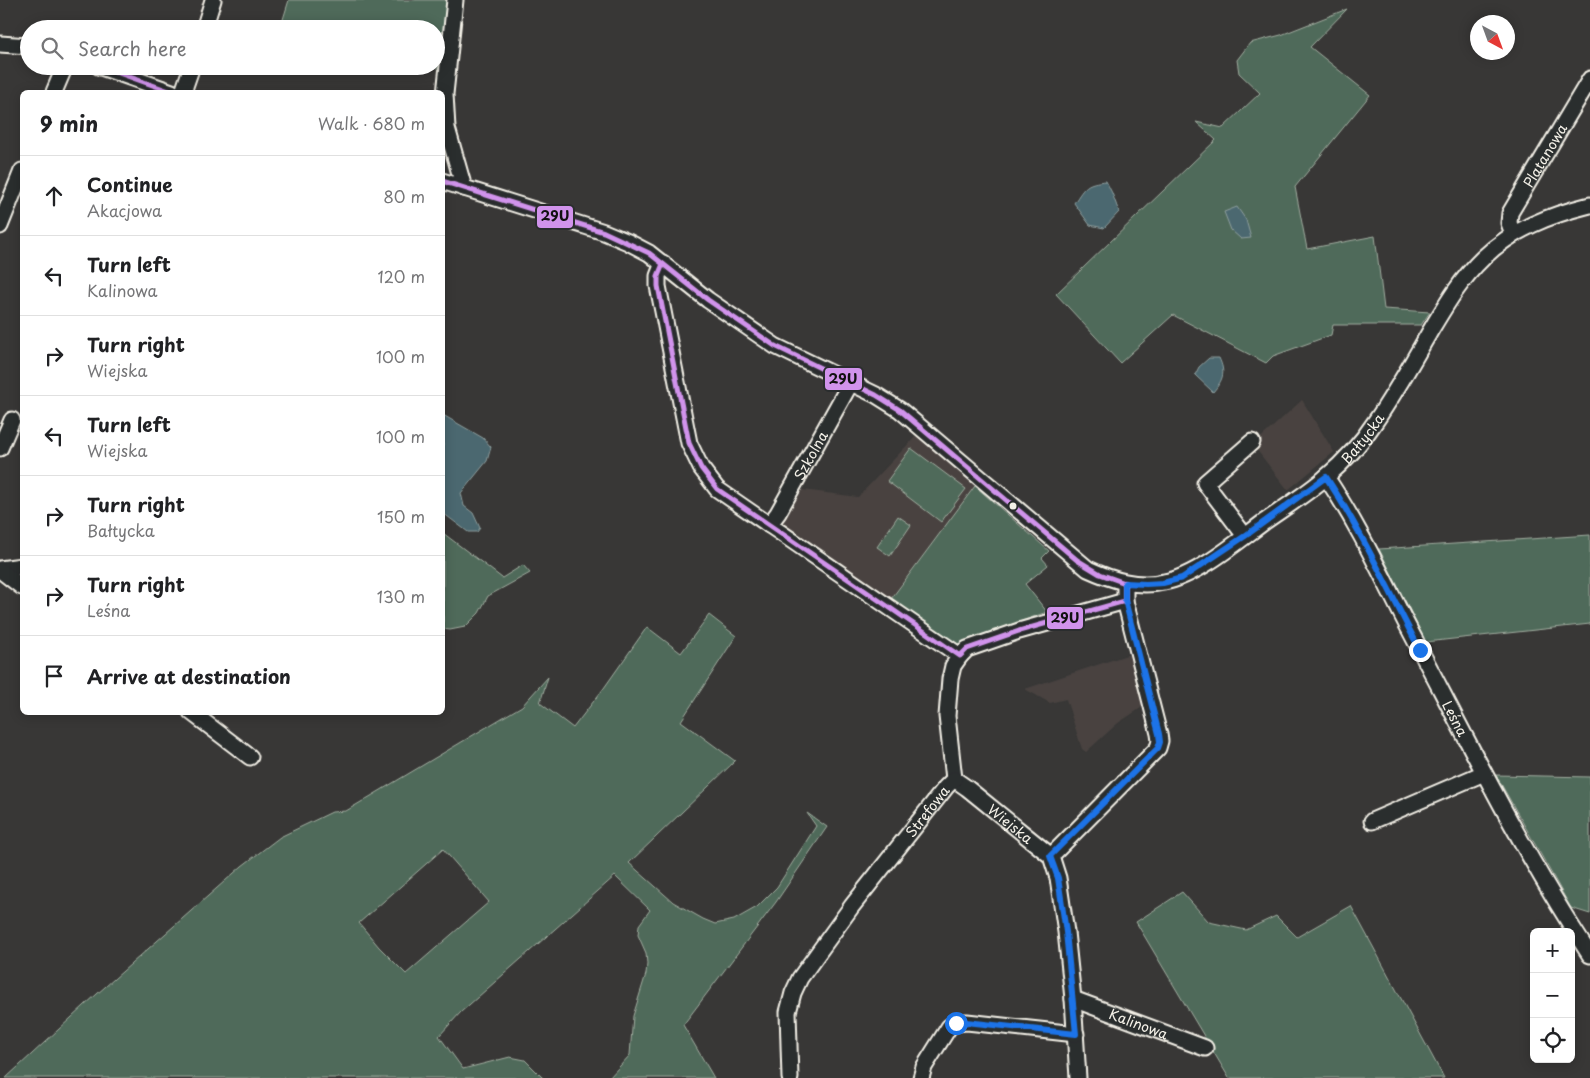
<!DOCTYPE html>
<html lang="en">
<head>
<meta charset="utf-8">
<style>
  body { margin:0; font-family:"Playpen Sans",sans-serif; background:#f6f6f6; color:#202124 }
  .controls { position:absolute; right:15px; bottom:15px; display:grid; overflow:hidden; border-radius:8px; box-shadow:0 2px 12px #0003 }
  .controls button { width:45px; height:45px; display:grid; place-items:center; padding:0; border:0; border-bottom:1px solid #e0e0e0; background:#fff; color:#202124; font:25px sans-serif }
  .compass { position:absolute; left:1470px; top:15px; width:45px; height:45px; border-radius:50%; background:#fff; box-shadow:0 2px 12px #0003; rotate:139deg }
  .stop { position:absolute; width:15px; height:15px; margin:-11px; border:4px solid #1a73e8; border-radius:50%; background:#fff }
  .stop.end { background:#1a73e8; border-color:#fff; box-shadow:0 1px 5px #0008 }
  .list { margin:0; padding:0; list-style:none }
  h2 { display:flex; justify-content:space-between; align-items:center; height:65px; margin:0; padding:0 20px; font-size:21px }
  h2 small { font-size:16px; font-weight:400; color:#757577 }
  .list li { display:grid; grid-template-columns:32px 1fr auto; gap:15px; align-items:center; box-sizing:border-box; height:80px; padding:0 20px; border-top:1px solid #e0e0e0 }
  .list b { display:block; font-size:19px; white-space:nowrap }
  .list p { margin:0; font-size:16px; white-space:nowrap; color:#757577 }
  .list em { font-size:16px; font-style:normal; color:#757577 }
  .icon { flex:none; width:28px; height:28px; fill:none; stroke:currentColor; stroke-width:2; stroke-linecap:round; stroke-linejoin:round }
  .map { position:relative; flex:none; width:1590px; height:1078px; overflow:hidden }
  .search { position:absolute; background:#fff; box-shadow:0 2px 12px #0003; left:20px; top:20px; width:425px; height:55px; display:flex; align-items:center; gap:12px; box-sizing:border-box; padding:0 18px; border-radius:28px; color:#757577; font-size:19px }
  .panel { position:absolute; background:#fff; box-shadow:0 2px 12px #0003; left:20px; top:90px; width:425px; height:625px; border-radius:8px }
  .map>svg:first-child { display:block }
</style>
</head>
<body>
<div class="map">
<svg width="1590" height="1078" viewBox="0 0 1590 1078">
  <rect width="100%" height="100%" fill="#383736"/>
  <filter id="ink" filterUnits="userSpaceOnUse"><feTurbulence type="fractalNoise" baseFrequency=".02" numOctaves="2"/><feDisplacementMap in="SourceGraphic" scale="10" xChannelSelector="R" yChannelSelector="G"/><feConvolveMatrix kernelMatrix="1 2 1 2 8 2 1 2 1" color-interpolation-filters="sRGB"/></filter>
  <g filter="url(#ink)">
    <!-- built -->
    <g fill="#494340">
      <polygon points="1302,400 1334,452 1288,490 1253,445"/>
      <polygon points="917,435 975,486 891,599 777,520 795,489 858,497"/>
      <polygon points="1133,653 1147,704 1118,723 1086,752 1082,749 1066,699 1050,703 1025,689"/>
    </g>
    <!-- green -->
    <g fill="#4f6a5a" stroke="#a2aea1" fill-rule="evenodd">
      <polygon points="289,0 451,0 443,70 431,66 436,66 436,29 280,29"/>
      <polygon points="1347,9 1310,47 1370,95 1295,187 1307,249 1375,236 1384,309 1430,312 1421,325 1333,325 1331,335 1273,356 1266,363 1173,315 1120,363 1056,294 1216,140 1196,122 1223,128 1260,93 1239,73 1237,60 1250,43 1281,35"/>
      <polygon points="911,448 966,489 941,522 887,481"/>
      <polygon points="975,486 1049,551 1042,558 1048,565 1025,584 1047,612 957,644 891,599"/>
      <polygon points="898,516 911,525 890,556 877,547"/>
      <polygon points="443,533 502,578 523,565 530,573 488,596 479,613 465,627 450,630 443,629"/>
      <polygon points="1590,535 1590,624 1426,642 1379,549"/>
      <path d="M709,615l27,21 -55,85 54,40 -106,102 44,39 30,17 12,5 19,-4 23,-13 20,-20 39,-61 -9,-13 20,14 -51,75 -93,123 31,53h-105l21,-23 3,-39 13,-42 1,-10 -1,-11 -8,-18 1,-10 11,-15 -35,-34 -154,136 -22,24 24,33 47,-12 15,3 18,18h-537l91,-84 145,-128 38,-29 52,-25 14,-1 176,-105 26,-29 -8,26 33,25 31,-40 43,-61 34,26zM443,849l46,53 -83,72 -27,-27 -20,-24z"/>
      <polygon points="1496,775 1590,777 1590,914 1571,908"/>
      <polygon points="1182,892 1209,922 1246,930 1276,916 1297,937 1351,906 1444,1078 1229,1078 1136,922"/>
    </g>
    <!-- water -->
    <g fill="#4b686f" stroke="#8f9f9f">
      <path d="M1106,181l6,12 7,19 -15,16 -14,-3 -16,-22c11,-17 12,-20 32,-22z"/>
      <polygon points="1237,207 1246,220 1251,238 1241,239 1231,230 1224,212"/>
      <path d="M1209,358h10c7,15 4,22 -6,34l-18,-17 4,-8z"/>
      <polygon points="443,415 483,438 491,447 487,461 461,493 464,506 473,513 480,528 477,532 468,532 443,513"/>
    </g>
    <g fill="none" stroke-linecap="round" stroke-linejoin="round">
      <!-- minor casing -->
      <g stroke="#f4f1e8" stroke-width="19">
        <g id="minor">
          <polyline points="455,0 445,94 447,128 464,188"/>
          <polyline points="204,29 213,0"/>
          <polyline points="0,44 29,46"/>
          <polyline points="98,66 172,92"/>
          <polyline points="54,92 65,66"/>
          <polyline points="183,92 192,66"/>
          <path id="s1" d="M442,181l162,51 24,10 21,11 59,47 67,46 101,49 24,15 188,159c24,11 49,19 76,13 33,-6 73,-40 100,-60 20,-14 42,-28 61,-44 19,-16 37,-36 50,-56 21,-30 39,-63 57,-94 15,-25 30,-50 51,-70 30,-29 67,-43 107,-53"/>
          <polyline points="0,226 22,171"/>
          <path id="s2" d="M1513,234l-4,-11 1,-10 80,-134"/>
          <polyline points="663,263 658,276 658,286 689,443 701,468 717,489 960,656"/>
          <polyline points="0,448 12,420"/>
          <path id="s3" d="M1326,477c31,46 55,97 80,146 59,112 114,226 184,332"/>
          <path id="s4" d="M769,525l9,-12 72,-129"/>
          <polyline points="1245,536 1205,483 1252,442"/>
          <polyline points="0,569 22,566"/>
          <polyline points="0,570 22,587"/>
          <polyline points="191,712 250,757"/>
          <path id="s5" d="M954,779l13,9 84,68 7,22 8,54 7,67 5,79"/>
          <polyline points="954,779 947,716 950,679 953,666 960,656 967,649 1019,631 1125,601"/>
          <polyline points="1372,821 1484,773"/>
          <polyline points="1051,856 1158,748 1160,741 1159,734 1125,601 1125,583"/>
          <path id="s6" d="M1073,999l132,49"/>
          <path id="s7" d="M790,1078l-2,-66 5,-19 7,-15 52,-72 94,-119 8,-8"/>
          <polyline points="921,1078 924,1067 949,1027 956,1023 967,1022 1076,1034"/>
        </g>
      </g>
      <!-- minor -->
      <use href="#minor" stroke="#2a2d2e" stroke-width="15"/>
      <!-- bus-1 casing -->
      <g stroke="#2a2d2e" stroke-width="9">
        <g id="bus-1">
          <polyline points="99,66 172,92"/>
          <polyline points="442,181 604,232 649,253 663,264"/>
          <polygon points="663,264 708,300 775,346 876,395 900,410 1077,560 1100,574 1125,583 1125,601 1019,631 967,649 960,656 717,489 701,468 689,443 658,286 658,276"/>
        </g>
      </g>
      <!-- bus-1 -->
      <use href="#bus-1" stroke="#d193ec" stroke-width="5"/>
    </g>
  </g>
  <g fill="none" stroke-linecap="round" stroke-linejoin="round" filter="url(#ink)">
    <!-- route -->
    <path stroke="#1a73e8" stroke-width="6" d="M956,1023l10,-1 110,12 -10,-102 -8,-54 -8,-22 108,-108 2,-6 -1,-8 -34,-134v-17l21,1 17,-1 19,-5 63,-42 81,-59c36,55 64,116 94,173"/>
  </g>
  <!-- markers -->
  <circle fill="#f4f1e8" stroke="#2a2d2e" stroke-width="2" cx="1013" cy="506" r="4.5"/>
  <g text-anchor="middle" dominant-baseline="central" stroke-width="4" stroke-linejoin="round" paint-order="stroke">
    <!-- street labels -->
    <g font-size="14" fill="#f4f1e8" stroke="#2a2d2e">
      <text stroke="none"><textPath href="#s2" startOffset="89">Platanowa</textPath></text>
      <text stroke="none"><textPath href="#s1" startOffset="1089">Bałtycka</textPath></text>
      <text stroke="none"><textPath href="#s4" startOffset="81">Szkolna</textPath></text>
      <text stroke="none"><textPath href="#s3" startOffset="274">Leśna</textPath></text>
      <text stroke="none"><textPath href="#s7" startOffset="312">Strefowa</textPath></text>
      <text stroke="none"><textPath href="#s5" startOffset="72">Wiejska</textPath></text>
      <text stroke="none"><textPath href="#s6" startOffset="70">Kalinowa</textPath></text>
    </g>
  </g>
  <g stroke="#2a2d2e" stroke-width="2">
    <rect x="536" y="205" width="38" height="24" rx="5" fill="#d193ec"/>
    <rect x="824" y="367" width="39" height="24" rx="5" fill="#d193ec"/>
    <rect x="1046" y="606" width="38" height="24" rx="5" fill="#d193ec"/>
  </g>
  <g font-size="14" text-anchor="middle" font-weight="bold" fill="#111">
    <text x="555" y="221">29U</text>
    <text x="843" y="384">29U</text>
    <text x="1065" y="623">29U</text>
  </g>
</svg>
<div class="controls">
<button>+</button>
<button>−</button>
<button><svg class="icon" aria-label="locate" viewBox="0 0 24 24"><circle cx="12" cy="12" r="6"/><path d="M12 2v4M12 18v4M2 12h4M18 12h4"/></svg></button>
</div>
<svg class="compass" viewBox="-18 -18 36 36"><path d="M0-13l5 13h-10z" fill="#e53935"/><path d="M0 13l5-13h-10z" fill="#757577"/></svg>
<div class="stop" style="left:956px;top:1023px"></div>
<div class="stop end" style="left:1420px;top:650px"></div>
<div class="search"><svg class="icon" aria-label="search" viewBox="0 0 24 24"><circle cx="10" cy="10" r="6"/><path d="M15 15l6 6"/></svg>Search here</div>
<section class="panel">
<h2>9 min<small>Walk · 680 m</small></h2>
<ul class="list">
<li><svg class="icon" aria-label="ahead" viewBox="0 0 24 24"><path d="M12 20V5M6 11l6-6 6 6"/></svg><div><b>Continue</b><p>Akacjowa</p></div><em>80 m</em></li>
<li><svg class="icon" aria-label="left" viewBox="0 0 24 24"><path d="M17 20v-9H6M10 6l-5 5 5 5"/></svg><div><b>Turn left</b><p>Kalinowa</p></div><em>120 m</em></li>
<li><svg class="icon" aria-label="right" viewBox="0 0 24 24"><path d="M7 20v-9h11M14 6l5 5-5 5"/></svg><div><b>Turn right</b><p>Wiejska</p></div><em>100 m</em></li>
<li><svg class="icon" aria-label="left" viewBox="0 0 24 24"><path d="M17 20v-9H6M10 6l-5 5 5 5"/></svg><div><b>Turn left</b><p>Wiejska</p></div><em>100 m</em></li>
<li><svg class="icon" aria-label="right" viewBox="0 0 24 24"><path d="M7 20v-9h11M14 6l5 5-5 5"/></svg><div><b>Turn right</b><p>Bałtycka</p></div><em>150 m</em></li>
<li><svg class="icon" aria-label="right" viewBox="0 0 24 24"><path d="M7 20v-9h11M14 6l5 5-5 5"/></svg><div><b>Turn right</b><p>Leśna</p></div><em>130 m</em></li>
<li><svg class="icon" aria-label="arrive" viewBox="0 0 24 24"><path d="M6 21V4h12l-3 4 3 4H6"/></svg><div><b>Arrive at destination</b></div></li>
</ul>
</section>
</div>
</body>
</html>
